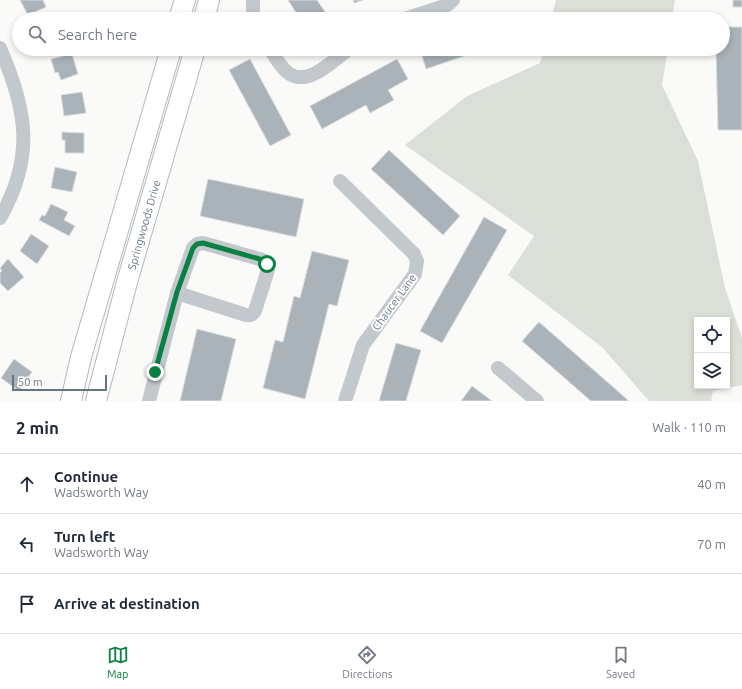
<!DOCTYPE html>
<meta charset="utf-8">
<style>
:root{--surface:#fff;--page:#f2f2f3;--text:#1f2937;--muted:#747a83;--line:#e0e1e3;--accent:#0b8043}
body{margin:0;font-family:Ubuntu,sans-serif;background:var(--page);color:var(--text)}
.controls{position:absolute;right:12px;bottom:12px;display:grid;overflow:hidden;border-radius:0px;box-shadow:0 2px 6px #0003}
.controls button{width:36px;height:36px;display:grid;place-items:center;padding:0;border:0;border-bottom:1px solid var(--line);background:var(--surface);color:var(--text);font:20px sans-serif}
.scale{position:absolute;left:12px;bottom:10px;width:95px;box-sizing:border-box;padding-left:4px;border:2px solid #657683;border-top:0;font-size:11px;line-height:14px;white-space:nowrap;color:#657683;-webkit-text-stroke:3px #fff;paint-order:stroke}
.stop{position:absolute;width:12px;height:12px;margin:-9px;border:3px solid #0b8043;border-radius:50%;background:#fff}
.stop.end{background:#0b8043;border-color:#fff;box-shadow:0 1px 4px #0008}
.list{margin:0;padding:0;list-style:none}
h2{display:flex;justify-content:space-between;align-items:center;height:52px;margin:0;padding:0 16px;font-size:17px}
h2 small{font-size:13px;font-weight:400;color:var(--muted)}
.list li{display:grid;grid-template-columns:26px 1fr auto;gap:12px;align-items:center;box-sizing:border-box;height:60px;padding:0 16px;border-top:1px solid var(--line)}
.list b{display:block;font-size:15px;white-space:nowrap}
.list p{margin:0;font-size:13px;white-space:nowrap;color:var(--muted)}
.list em{font-size:13px;font-style:normal;color:var(--muted)}
.icon{flex:none;width:22px;height:22px;fill:none;stroke:currentColor;stroke-width:2;stroke-linecap:round;stroke-linejoin:round}
.map{position:relative;flex:none;width:742px;height:401px;overflow:hidden}
.search{position:absolute;background:var(--surface);box-shadow:0 2px 6px #0003;left:12px;right:12px;top:12px;height:44px;display:flex;align-items:center;gap:10px;box-sizing:border-box;padding:0 14px;border-radius:22px;color:var(--muted);font-size:15px}
.sheet{height:232px;background:var(--surface)}
nav{display:flex;justify-content:space-around;align-items:center;box-sizing:border-box;height:56px;border-top:1px solid var(--line);background:var(--surface);font-size:11px;color:var(--muted)}
nav a{display:grid;justify-items:center;gap:2px}
nav .on{color:var(--accent)}
.map>svg:first-child{display:block}
.green{fill:#dadfd7;fill-rule:evenodd}
.building{fill:#aab3b9;stroke:#dcdcda}
.lines{fill:none;stroke-linecap:round;stroke-linejoin:round}
.secondary-casing{stroke:#b3babf;stroke-width:22}
.street{stroke:#c3c8cc;stroke-width:14}
.secondary{stroke:#fff;stroke-width:20}
.route{stroke:#0b8043;stroke-width:5}
.labels{text-anchor:middle;dominant-baseline:central;stroke-width:4;stroke-linejoin:round;paint-order:stroke}
.street-label{font-size:11px;fill:#657683;stroke:#fff}
</style>
<div class="map">
<svg width="742" height="401" viewBox="0 0 742 401">
<rect width="100%" height="100%" fill="#fafaf8"/>
<g class="green">
<polygon points="556,0 675,0 672,19 551,19"/>
<path d="M544,49H668L662,85L698,161L725,288L742,338V385L713,391L711,401H649L602,347L508,275L534,236L405,145L467,96L540,63ZM697,320H727V386H697Z"/>
</g>
<g class="building">
<polygon points="20,0 43,0 46,7 28,15"/>
<polygon points="288,0 317,0 330,19 300,19"/>
<polygon points="353,0 363,0 354,3"/>
<rect x="733" y="0" width="9" height="7"/>
<polygon points="515,15 516,19 502,19"/>
<polygon points="723,27 742,27 742,130 718,130 716,49 723,49"/>
<polygon points="420,49 485,49 426,69"/>
<polygon points="72,54 78,74 61,80 58,72 55,73 51,59"/>
<polygon points="250,59 291,135 270,146 229,70"/>
<polygon points="397,59 408,79 388,90 394,100 370,113 366,105 322,129 310,106"/>
<polygon points="82,92 86,113 64,116 61,95"/>
<polygon points="62,132 84,133 84,153 65,153 65,140 62,140"/>
<polygon points="389,150 460,216 443,235 371,169"/>
<polygon points="55,167 77,172 72,192 51,188"/>
<polygon points="208,179 304,199 296,237 200,216"/>
<polygon points="51,204 68,212 64,220 75,226 69,236 39,220 42,215 45,216"/>
<polygon points="484,217 507,230 442,343 420,331"/>
<polygon points="31,234 49,246 37,264 20,251"/>
<polygon points="312,251 349,260 337,306 329,304 305,399 263,388 275,340 283,342 294,296 300,298"/>
<polygon points="8,259 24,277 8,291 0,283 0,273 2,271 0,268"/>
<polygon points="539,322 629,401 591,401 522,341"/>
<polygon points="197,329 236,339 221,401 180,401"/>
<polygon points="396,343 421,350 406,401 379,401"/>
<polygon points="14,359 32,372 19,391 1,378"/>
<polygon points="472,386 492,401 461,401"/>
</g>
<g class="lines">
<g class="secondary-casing">
<g id="secondary">
<polyline points="179,19 185,0"/>
<polyline points="204,19 209,0"/>
<polyline points="71,401 81,357 171,49"/>
<polyline points="96,401 127,282 195,49"/>
</g>
</g>
<g class="street">
<polyline points="253,19 253,0"/>
<polyline points="405,19 447,5 453,0"/>
<path d="M0,48C27,110 35,157 0,218"/>
<path d="M270,49C275,57 280,66 287,72C307,89 333,60 349,49"/>
<polyline points="340,181 414,254 417,261 415,274 363,345 345,401"/>
<polygon points="203,243 263,260 267,264 268,270 255,311 251,315 246,315 177,293 193,248 197,244"/>
<polyline points="498,368 537,401"/>
<polyline points="149,401 177,293"/>
</g>
<use href="#secondary" class="secondary"/>
</g>
<g class="lines">
<polyline class="route" points="155,372 177,292 193,248 197,244 203,243 263,260 267,264"/>
</g>
<g class="labels">
<g class="street-label">
<text transform="translate(144 225) rotate(-74)">Springwoods Drive</text>
<text transform="translate(394 302) rotate(-54)">Chaucer Lane</text>
</g>
</g>
</svg>
<div class="controls">
<button><svg class="icon" aria-label="locate" viewBox="0 0 24 24"><circle cx="12" cy="12" r="6"/><path d="M12 2v4M12 18v4M2 12h4M18 12h4"/></svg></button>
<button><svg class="icon" aria-label="layers" viewBox="0 0 24 24"><path d="M12 4l9 5-9 5-9-5zM3 14l9 5 9-5"/></svg></button>
</div>
<div class="scale">50 m</div>
<div class="stop" style="left:267px;top:264px"></div>
<div class="stop end" style="left:155px;top:372px"></div>
<div class="search"><svg class="icon" aria-label="search" viewBox="0 0 24 24"><circle cx="10" cy="10" r="6"/><path d="M15 15l6 6"/></svg>Search here</div>
</div>
<section class="sheet">
<h2>2 min<small>Walk · 110 m</small></h2>
<ul class="list">
<li><svg class="icon" aria-label="ahead" viewBox="0 0 24 24"><path d="M12 20V5M6 11l6-6 6 6"/></svg><div><b>Continue</b><p>Wadsworth Way</p></div><em>40 m</em></li>
<li><svg class="icon" aria-label="left" viewBox="0 0 24 24"><path d="M17 20v-9H6M10 6l-5 5 5 5"/></svg><div><b>Turn left</b><p>Wadsworth Way</p></div><em>70 m</em></li>
<li><svg class="icon" aria-label="arrive" viewBox="0 0 24 24"><path d="M6 21V4h12l-3 4 3 4H6"/></svg><div><b>Arrive at destination</b></div></li>
</ul>
</section>
<nav>
<a class="on"><svg class="icon" aria-label="map" viewBox="0 0 24 24"><path d="M3 6l6-2 6 2 6-2v14l-6 2-6-2-6 2zM9 4v14M15 6v14"/></svg>Map</a>
<a><svg class="icon" aria-label="directions" viewBox="0 0 24 24"><path d="M12 3l9 9-9 9-9-9zM9 14v-3h6M13 9l2 2-2 2"/></svg>Directions</a>
<a><svg class="icon" aria-label="saved" viewBox="0 0 24 24"><path d="M7 4h10v16l-5-4-5 4z"/></svg>Saved</a>
</nav>
